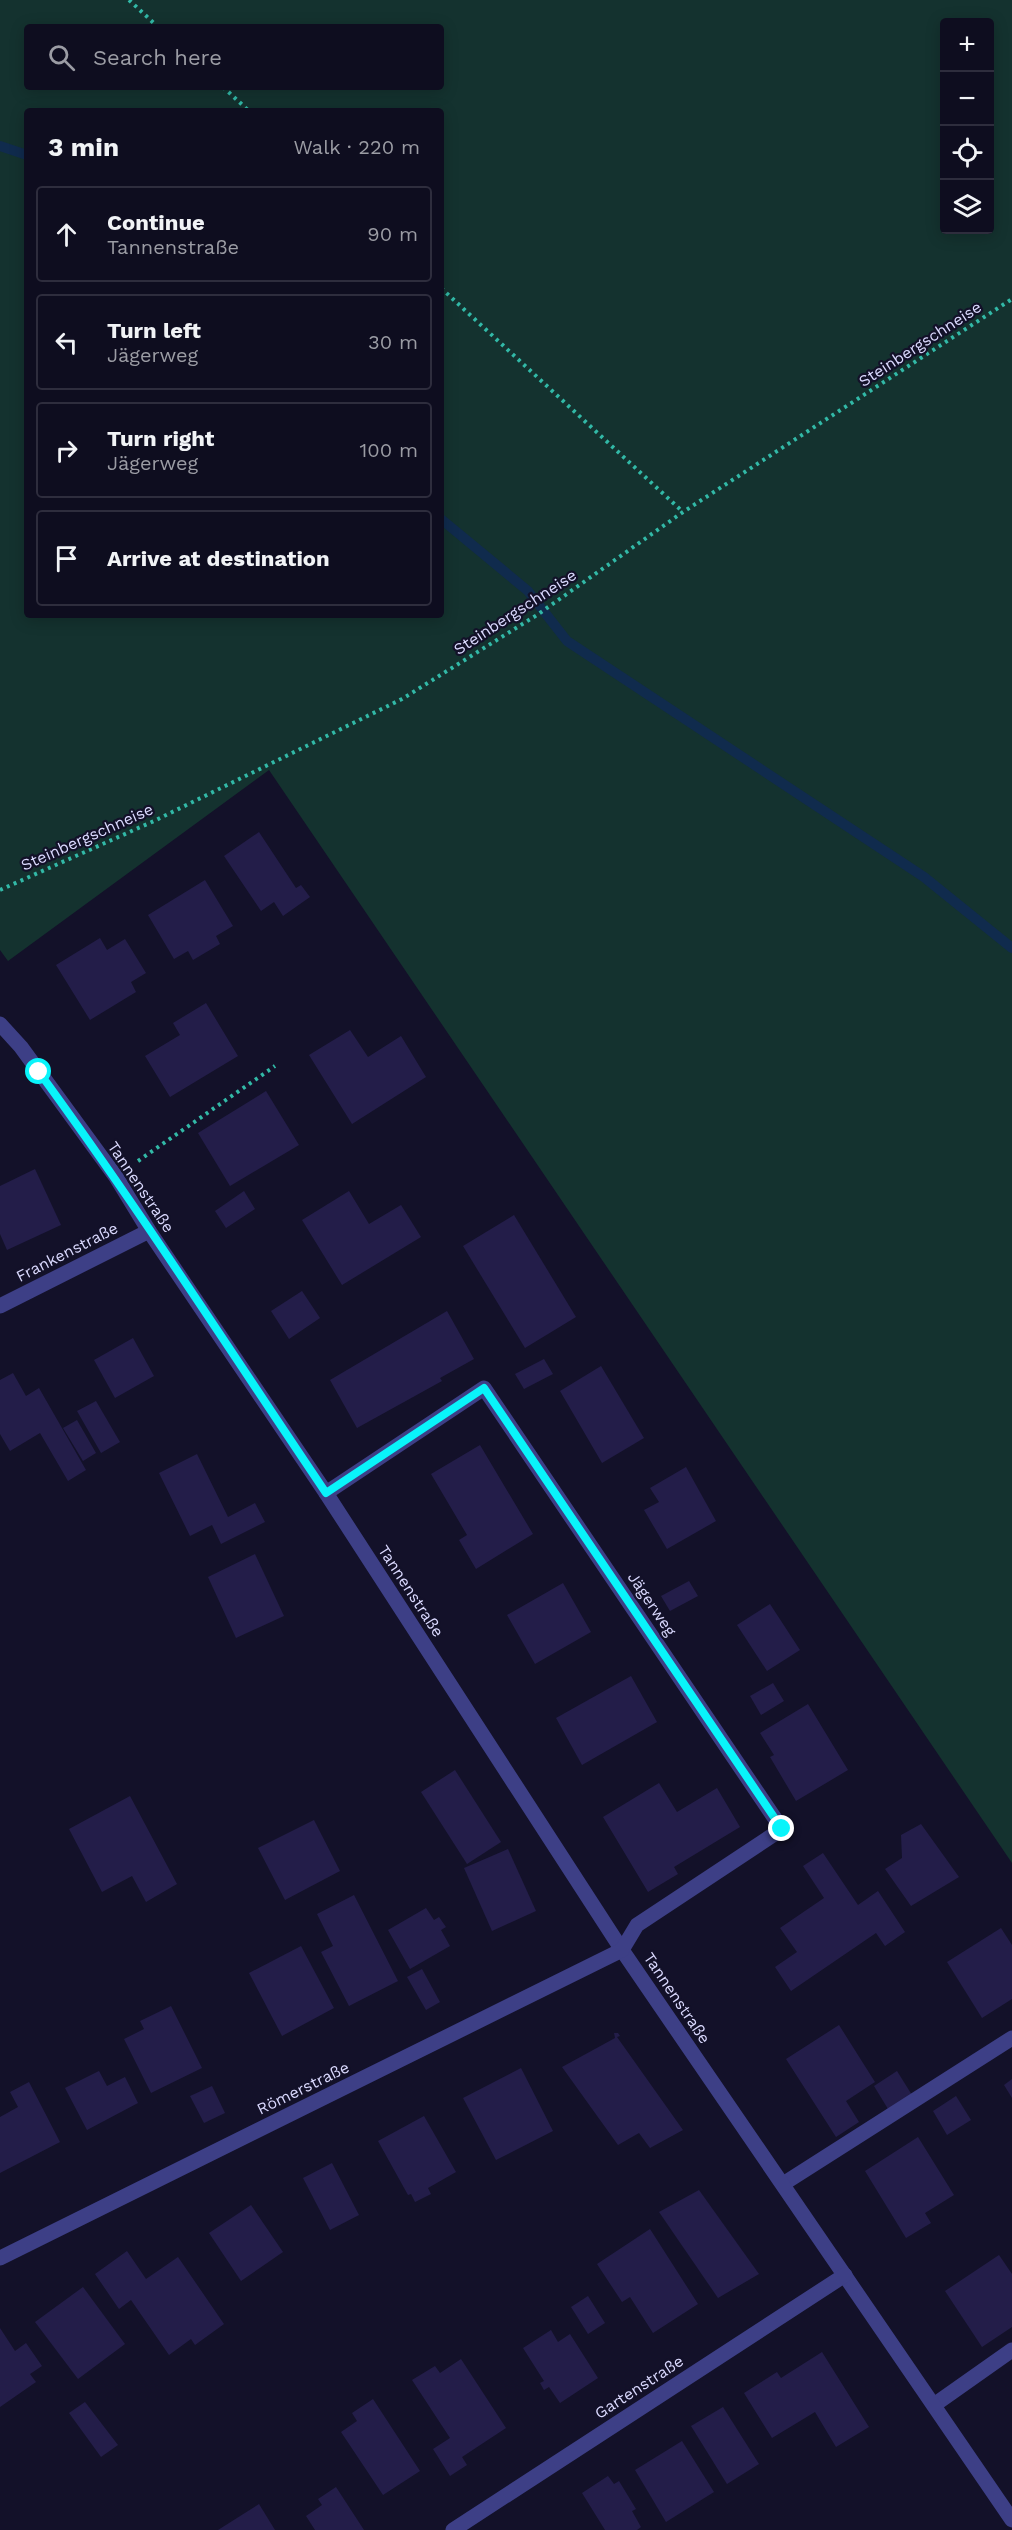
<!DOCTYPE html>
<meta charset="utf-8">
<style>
:root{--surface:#0e0d1f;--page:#171628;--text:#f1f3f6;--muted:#9b9ca4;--line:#2e2d3d}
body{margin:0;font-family:"Work Sans",sans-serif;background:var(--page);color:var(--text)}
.controls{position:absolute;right:18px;top:18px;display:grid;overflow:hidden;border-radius:6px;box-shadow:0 3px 15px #0003}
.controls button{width:54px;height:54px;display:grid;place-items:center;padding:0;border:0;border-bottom:2px solid var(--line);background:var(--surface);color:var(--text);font:30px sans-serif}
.stop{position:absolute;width:18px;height:18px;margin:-14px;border:4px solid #09f4fa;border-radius:50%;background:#fff}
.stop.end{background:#09f4fa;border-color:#fff;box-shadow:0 2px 6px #0008}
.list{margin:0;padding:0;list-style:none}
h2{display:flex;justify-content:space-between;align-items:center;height:78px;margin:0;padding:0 24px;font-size:26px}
h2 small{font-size:20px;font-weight:400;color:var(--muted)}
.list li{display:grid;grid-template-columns:39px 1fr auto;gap:18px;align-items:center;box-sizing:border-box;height:96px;margin:0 12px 12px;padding:0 12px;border:2px solid var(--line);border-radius:6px}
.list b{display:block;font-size:22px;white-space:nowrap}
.list p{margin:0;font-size:20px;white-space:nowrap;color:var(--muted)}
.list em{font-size:20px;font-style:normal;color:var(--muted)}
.icon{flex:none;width:33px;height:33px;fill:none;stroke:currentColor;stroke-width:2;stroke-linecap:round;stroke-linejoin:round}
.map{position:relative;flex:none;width:1012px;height:2530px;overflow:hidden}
.search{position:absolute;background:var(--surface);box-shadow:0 3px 15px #0003;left:24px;top:24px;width:420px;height:66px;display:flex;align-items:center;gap:15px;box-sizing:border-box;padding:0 21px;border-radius:6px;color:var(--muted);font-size:22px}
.panel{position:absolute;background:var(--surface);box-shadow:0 3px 15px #0003;left:24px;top:108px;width:420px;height:510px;border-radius:6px}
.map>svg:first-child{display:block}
.green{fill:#14322f;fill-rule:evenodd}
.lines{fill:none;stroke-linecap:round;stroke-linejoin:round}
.stream{stroke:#102b4d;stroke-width:10}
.building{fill:#231d49}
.path{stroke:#32b9a7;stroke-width:4;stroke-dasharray:3 4.5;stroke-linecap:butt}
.service{stroke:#3d3f86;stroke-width:15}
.minor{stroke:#3d3f86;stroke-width:15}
.route{stroke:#09f4fa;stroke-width:8}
.labels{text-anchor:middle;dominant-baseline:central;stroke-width:4.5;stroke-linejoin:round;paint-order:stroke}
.street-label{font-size:16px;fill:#dad9fe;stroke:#131129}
</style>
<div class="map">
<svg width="1012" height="2530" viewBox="0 0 1012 2530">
<rect width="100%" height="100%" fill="#131129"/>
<path class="green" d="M0,0H1012V1863L269,770L8,961L0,950ZM944,22H990V230H944ZM27,27H441V87H27ZM27,111H441V615H27Z"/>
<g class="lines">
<g class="stream">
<polyline points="0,146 27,155"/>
<polyline points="441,519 528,591 567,641 924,877 1012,948"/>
</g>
</g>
<g class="building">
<polygon points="259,832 296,888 301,885 310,897 283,916 274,902 261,911 224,856"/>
<polygon points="205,880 233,926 216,936 220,944 193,960 188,951 174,959 148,915"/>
<polygon points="100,938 107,950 125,939 146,973 131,982 136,992 90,1020 56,965"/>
<polygon points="206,1003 238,1056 170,1097 145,1056 180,1035 173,1023"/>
<polygon points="350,1030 368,1057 401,1036 426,1077 352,1124 309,1055"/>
<polygon points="266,1091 299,1145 230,1186 198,1133"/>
<polygon points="35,1169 61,1225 7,1250 0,1234 0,1186"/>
<polygon points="244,1191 255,1209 226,1228 215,1211"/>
<polygon points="349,1191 369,1224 401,1205 421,1237 342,1285 302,1220"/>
<polygon points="514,1215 576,1317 525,1348 463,1246"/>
<polygon points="302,1291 320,1318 289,1339 271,1311"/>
<polygon points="447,1311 474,1359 440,1378 442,1381 357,1428 330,1380"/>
<polygon points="133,1338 154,1376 115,1398 94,1360"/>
<polygon points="544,1359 553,1374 524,1389 515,1374"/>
<polygon points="601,1366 644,1438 602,1463 560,1391"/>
<polygon points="13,1373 26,1396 39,1388 86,1470 68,1481 40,1433 10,1451 0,1434 0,1380"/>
<polygon points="96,1401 120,1442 101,1453 77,1411"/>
<polygon points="77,1420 96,1453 83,1461 63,1428"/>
<polygon points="480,1445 533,1534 476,1569 459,1540 467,1535 431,1474"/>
<polygon points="197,1454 228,1517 255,1503 265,1522 221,1544 212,1525 190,1536 159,1473"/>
<polygon points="686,1467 716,1521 667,1549 644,1510 659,1502 650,1488"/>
<polygon points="255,1554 284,1616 236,1638 208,1577"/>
<polygon points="689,1581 698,1596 670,1611 661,1596"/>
<polygon points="563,1583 591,1632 535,1664 507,1615"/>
<polygon points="770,1604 800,1650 767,1671 737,1625"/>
<polygon points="631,1676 657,1722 582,1765 556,1718"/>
<polygon points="773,1683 784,1701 761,1715 750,1696"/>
<polygon points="808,1704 848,1770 796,1801 770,1757 774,1755 760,1733"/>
<polygon points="455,1770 501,1842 467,1864 421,1792"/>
<polygon points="659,1783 677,1812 717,1788 740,1827 674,1867 678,1874 648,1892 603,1817"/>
<polygon points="130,1796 177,1884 146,1902 132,1876 102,1892 69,1829"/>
<polygon points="314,1820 340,1871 285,1900 258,1848"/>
<polygon points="921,1824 959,1877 911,1906 885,1869 902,1858 901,1835"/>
<polygon points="508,1849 536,1911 492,1931 464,1868"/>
<polygon points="823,1853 858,1905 878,1891 905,1932 885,1946 876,1933 791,1991 775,1967 797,1952 780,1928 824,1898 803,1866"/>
<polygon points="354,1895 398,1981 349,2006 321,1952 333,1946 317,1914"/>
<polygon points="426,1908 434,1920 439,1917 446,1927 441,1930 450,1946 410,1969 388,1930"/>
<polygon points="1001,1928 1012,1945 1012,1999 982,2018 947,1962"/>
<polygon points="301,1946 334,2008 282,2036 249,1973"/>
<polygon points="422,1969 440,2002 426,2010 407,1977"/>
<polygon points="171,2006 202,2068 151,2093 124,2039 144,2029 140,2021"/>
<polygon points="839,2025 875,2082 846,2101 859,2122 836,2137 786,2059"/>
<polygon points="614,2033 618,2033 620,2036 617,2037 683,2130 650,2148 639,2133 618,2145 562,2067 615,2038"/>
<polygon points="521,2068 553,2131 496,2160 463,2098"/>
<polygon points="99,2071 107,2086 125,2077 138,2103 87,2130 65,2088"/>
<polygon points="897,2071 912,2095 888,2109 874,2086"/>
<polygon points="1012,2079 1012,2098 1004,2085"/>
<polygon points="29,2082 60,2142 0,2173 0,2117 18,2107 10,2092"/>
<polygon points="212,2086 225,2113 204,2123 190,2096"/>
<polygon points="956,2096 971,2120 947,2135 933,2111"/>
<polygon points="424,2116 456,2172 428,2188 431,2194 415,2202 411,2194 408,2195 378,2141"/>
<polygon points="918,2137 954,2195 925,2213 931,2223 906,2238 865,2171"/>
<polygon points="332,2163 359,2215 330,2230 303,2178"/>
<polygon points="699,2190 759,2274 718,2298 659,2212"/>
<polygon points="251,2205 283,2252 241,2281 209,2233"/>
<polygon points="650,2229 698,2304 653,2333 630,2297 622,2302 597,2264"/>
<polygon points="127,2251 146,2279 178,2257 224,2324 195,2345 191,2339 169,2355 131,2300 119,2309 95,2274"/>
<polygon points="999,2255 1012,2274 1012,2327 982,2347 945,2291"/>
<polygon points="83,2287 125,2344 78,2379 35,2322"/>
<polygon points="588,2296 605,2323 588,2334 571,2307"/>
<polygon points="0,2328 15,2351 26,2343 42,2366 30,2374 36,2382 0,2407"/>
<polygon points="551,2330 558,2342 570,2334 598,2378 560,2403 549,2387 544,2390 540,2383 544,2381 523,2348"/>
<polygon points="822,2352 869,2427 836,2447 815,2412 772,2438 744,2393 777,2372 781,2378"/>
<polygon points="461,2359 506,2428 462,2457 467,2465 450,2476 433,2449 450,2438 412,2380 435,2366 440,2373"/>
<polygon points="373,2399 420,2471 383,2495 341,2432 357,2421 352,2413"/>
<polygon points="85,2402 118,2445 101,2457 69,2413"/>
<polygon points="723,2407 759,2464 727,2484 691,2426"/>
<polygon points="682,2441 714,2492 666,2522 635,2470"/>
<polygon points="608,2476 614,2484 619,2481 636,2509 632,2511 641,2527 637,2530 605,2530 582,2493"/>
<polygon points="336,2487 364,2530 315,2530 306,2516 322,2505 318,2499"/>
<polygon points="259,2504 275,2530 218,2530"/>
</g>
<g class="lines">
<g class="path">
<polyline points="129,0 158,27"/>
<polyline points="223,87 249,111"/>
<polyline points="441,288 683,512"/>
<polyline points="0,890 154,821 402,699 537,615 683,512 1012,299"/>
<polyline points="138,1161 275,1066"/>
</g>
<g class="service">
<polyline points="783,2184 1012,2038"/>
<polyline points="934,2405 1012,2350"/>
</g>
<g class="minor">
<polyline points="0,1024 21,1047 116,1177 149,1231 326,1493 622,1950 1012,2520"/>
<polyline points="0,1306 149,1231"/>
<polyline points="0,2258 622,1950 637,1925 782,1829 484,1388 326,1493"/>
<polyline points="453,2530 845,2275"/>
</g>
</g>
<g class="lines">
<path class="route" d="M39,1072C139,1209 231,1352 326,1493L484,1388L782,1829"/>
</g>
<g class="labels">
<g class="street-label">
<text transform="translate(920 344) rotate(-33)">Steinbergschneise</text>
<text transform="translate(515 612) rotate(-33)">Steinbergschneise</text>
<text transform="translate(87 837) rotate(-24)">Steinbergschneise</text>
<text transform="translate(141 1187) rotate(56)">Tannenstraße</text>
<text transform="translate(67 1252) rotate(-27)">Frankenstraße</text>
<text transform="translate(411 1591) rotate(57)">Tannenstraße</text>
<text transform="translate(652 1604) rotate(56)">Jägerweg</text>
<text transform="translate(677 1998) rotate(56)">Tannenstraße</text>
<text transform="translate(303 2088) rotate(-26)">Römerstraße</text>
<text transform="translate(639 2387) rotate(-33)">Gartenstraße</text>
</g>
</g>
</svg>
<div class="controls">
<button>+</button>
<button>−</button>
<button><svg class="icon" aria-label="locate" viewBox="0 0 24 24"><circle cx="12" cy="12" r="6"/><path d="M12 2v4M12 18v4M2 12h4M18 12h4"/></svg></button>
<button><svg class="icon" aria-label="layers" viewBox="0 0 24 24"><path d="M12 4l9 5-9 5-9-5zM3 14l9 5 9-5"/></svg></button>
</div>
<div class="stop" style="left:39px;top:1072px"></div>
<div class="stop end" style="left:782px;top:1829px"></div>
<div class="search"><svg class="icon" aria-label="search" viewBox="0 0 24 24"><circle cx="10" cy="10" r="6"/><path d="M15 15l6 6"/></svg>Search here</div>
<section class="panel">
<h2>3 min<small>Walk · 220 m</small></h2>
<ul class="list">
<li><svg class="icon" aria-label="ahead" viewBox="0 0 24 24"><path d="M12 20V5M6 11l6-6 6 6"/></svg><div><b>Continue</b><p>Tannenstraße</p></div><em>90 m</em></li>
<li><svg class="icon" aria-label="left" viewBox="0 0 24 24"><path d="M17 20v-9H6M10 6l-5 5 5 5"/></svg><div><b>Turn left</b><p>Jägerweg</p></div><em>30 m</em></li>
<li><svg class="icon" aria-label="right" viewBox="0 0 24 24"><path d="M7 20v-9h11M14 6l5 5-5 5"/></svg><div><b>Turn right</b><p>Jägerweg</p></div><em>100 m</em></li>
<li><svg class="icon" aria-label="arrive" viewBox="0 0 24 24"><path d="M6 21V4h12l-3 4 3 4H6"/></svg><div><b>Arrive at destination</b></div></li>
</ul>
</section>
</div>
